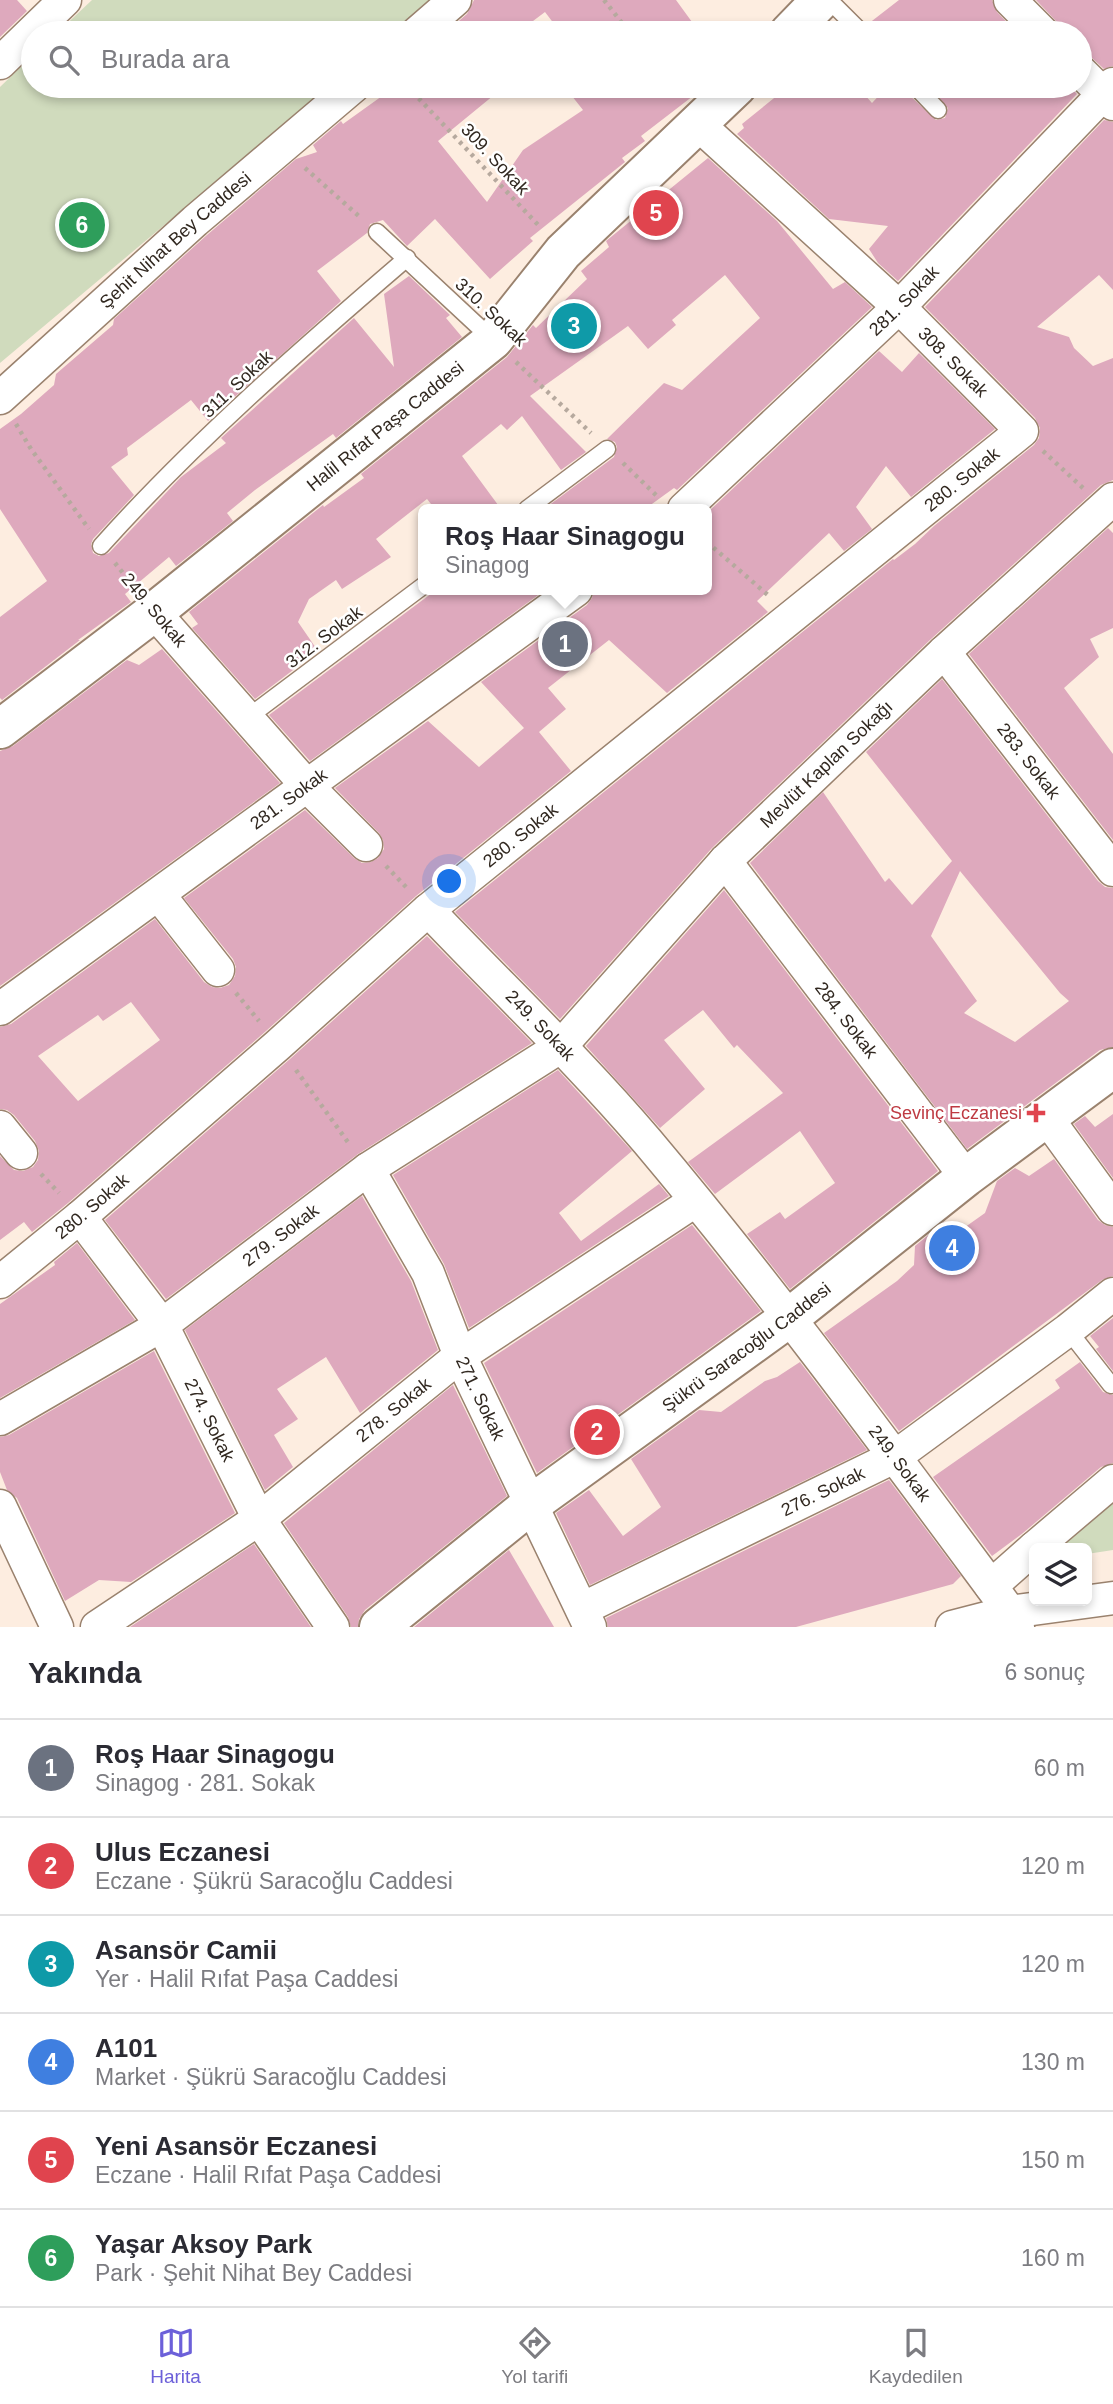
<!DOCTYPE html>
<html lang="tr">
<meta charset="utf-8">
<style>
:root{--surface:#fff;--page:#f2f2f3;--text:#2b2b33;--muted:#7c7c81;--line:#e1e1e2;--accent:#6c60d9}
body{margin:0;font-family:Helvetica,sans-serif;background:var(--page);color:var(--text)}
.controls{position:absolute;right:21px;bottom:21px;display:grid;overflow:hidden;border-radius:10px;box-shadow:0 4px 10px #0003}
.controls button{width:63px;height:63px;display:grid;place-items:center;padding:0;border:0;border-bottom:2px solid var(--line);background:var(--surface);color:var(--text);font:35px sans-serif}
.you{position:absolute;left:450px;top:882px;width:24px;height:24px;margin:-18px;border:5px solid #fff;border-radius:50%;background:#1a73e8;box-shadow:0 0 0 10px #1a73e833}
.badge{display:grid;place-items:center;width:46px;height:46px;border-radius:50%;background:var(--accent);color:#fff;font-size:23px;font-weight:700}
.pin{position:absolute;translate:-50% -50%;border:4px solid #fff;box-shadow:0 2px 7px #0006}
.popup{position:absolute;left:418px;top:504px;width:294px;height:91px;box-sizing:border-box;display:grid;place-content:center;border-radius:10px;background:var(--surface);filter:drop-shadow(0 2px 5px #0005);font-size:23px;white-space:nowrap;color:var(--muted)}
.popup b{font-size:26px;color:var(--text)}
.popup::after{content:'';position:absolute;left:50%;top:100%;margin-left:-14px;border:14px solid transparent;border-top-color:var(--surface)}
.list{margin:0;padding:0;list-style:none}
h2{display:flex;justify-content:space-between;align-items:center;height:91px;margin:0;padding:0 28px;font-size:30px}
h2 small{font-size:23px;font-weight:400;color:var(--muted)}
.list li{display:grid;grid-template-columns:46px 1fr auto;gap:21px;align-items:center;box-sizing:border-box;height:98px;padding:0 28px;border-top:2px solid var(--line)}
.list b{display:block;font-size:26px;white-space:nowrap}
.list p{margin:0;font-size:23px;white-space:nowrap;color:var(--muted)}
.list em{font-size:23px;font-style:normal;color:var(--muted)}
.icon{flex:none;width:38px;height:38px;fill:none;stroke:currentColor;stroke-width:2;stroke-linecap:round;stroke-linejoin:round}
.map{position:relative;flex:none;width:1113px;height:1627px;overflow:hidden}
.search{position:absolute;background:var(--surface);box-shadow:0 4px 10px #0003;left:21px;right:21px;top:21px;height:77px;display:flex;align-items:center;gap:18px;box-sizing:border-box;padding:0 24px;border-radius:38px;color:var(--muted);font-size:26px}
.sheet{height:679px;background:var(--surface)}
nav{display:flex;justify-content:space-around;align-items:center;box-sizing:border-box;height:98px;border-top:2px solid var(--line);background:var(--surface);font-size:19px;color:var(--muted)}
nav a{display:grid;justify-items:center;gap:4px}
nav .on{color:var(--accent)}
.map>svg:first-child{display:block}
.green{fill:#d0dbbd}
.building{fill:#dea9bd;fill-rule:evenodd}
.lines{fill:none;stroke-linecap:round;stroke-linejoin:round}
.lane-casing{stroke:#9a826e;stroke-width:19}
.street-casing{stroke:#9a826e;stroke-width:35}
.secondary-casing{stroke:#9a826e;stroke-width:42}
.path{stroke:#b6a99e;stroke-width:4.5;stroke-dasharray:3.5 5;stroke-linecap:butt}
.lane{stroke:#fff;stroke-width:16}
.street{stroke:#fff;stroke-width:32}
.secondary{stroke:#fff;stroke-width:38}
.health-dot{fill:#e0444e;stroke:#fff;stroke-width:2.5}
.labels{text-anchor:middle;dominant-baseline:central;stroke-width:5;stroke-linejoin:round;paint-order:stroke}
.street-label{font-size:18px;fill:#312820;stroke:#fff}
.health-label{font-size:18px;fill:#be3a42;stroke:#fff;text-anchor:end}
</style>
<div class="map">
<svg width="1113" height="1627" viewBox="0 0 1113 1627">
<rect width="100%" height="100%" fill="#fdede0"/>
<g class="green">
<polygon points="92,0 432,0 393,33 57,33"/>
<polygon points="33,55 33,86 330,86 0,363 0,87"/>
<polygon points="1113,1494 1113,1550 1087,1554 1087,1548 1043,1548"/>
</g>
<g class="building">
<polygon points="0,0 17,0 27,11 0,37"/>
<polygon points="474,0 676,0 700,33 561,33 545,12 517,33 445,33 467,14"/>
<polygon points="899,0 992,0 997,12 1017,33 872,33 868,24"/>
<polygon points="1036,0 1113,0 1113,66 1104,69 1090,56 1080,46 1080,33 1061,33 1056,21"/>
<polygon points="396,86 505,86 438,141 487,202 523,150 583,110 564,86 706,86 641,136 645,141 622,158 625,162 530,238 533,241 490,279 435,219 407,246 383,220 370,224 367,233 317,271 341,301 208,421 191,400 127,448 128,455 111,467 134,495 93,539 91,544 93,553 99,556 109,553 181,477 226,443 221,438 354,318 394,367 384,294 409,276 450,315 446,318 462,337 336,438 333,434 255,490 227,513 233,521 176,566 169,557 125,594 131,602 78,640 80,640 2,700 0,698 0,617 47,581 0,509 0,429 21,414 54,385 56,374 113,325 114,319 207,235 296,159 317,152 313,145 341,121 343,124"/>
<polygon points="789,86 857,86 872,103 888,86 905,86 907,93 936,120 945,118 948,108 929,86 1069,86 1077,94 898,281 878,263 869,249 888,226 829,219 737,134 744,128 742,124"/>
<polygon points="1104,120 1113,122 1113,290 1099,275 1037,327 1069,337 1074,348 1093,366 1113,358 1113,480 1101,485 931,639 712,848 560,1019 455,912 893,559 894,560 915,544 934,526 1034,445 1039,438 1040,428 1035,418 925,307"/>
<polygon points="708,158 777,221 833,289 845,282 872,307 677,490 674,488 645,509 544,509 614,457 617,447 615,442 607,439 664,383 682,390 760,318 725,275 672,320 676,325 648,349 628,326 530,396 586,452 561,470 522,416 507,430 501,424 462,456 501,509 435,509 427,499 376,539 391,557 342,589 336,580 309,599 298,622 318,651 255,699 192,628 198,624 189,612 323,505 324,507 364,478 361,474 507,357 533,325 536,328 587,279 581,271 609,247 606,241"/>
<path d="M879,351L902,372L919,353L995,429L911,497L886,466L856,507L872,529L844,551L829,533L757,601L768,612L667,693L609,640L548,688L566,709L539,732L571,771L416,896L266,1031L68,1203L32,1232L24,1222L0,1240V1156L14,1170L23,1171L33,1167L38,1160L39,1151L35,1141L14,1115L7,1110L0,1109V1027L11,1024L155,919L204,982L212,987L220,988L229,985L235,976L236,967L233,959L184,898L305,810L354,858L362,863L371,862L378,858L384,849L383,840L379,833L335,788L428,721L479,767L524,728L481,682L587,605L592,598L594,590H707V513ZM131,1002L160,1040L78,1101L38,1056L98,1015L103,1021Z"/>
<polygon points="1108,528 1113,533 1113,628 1090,639 1099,657 1064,688 1113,754 1113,840 969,654"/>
<polygon points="436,590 545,590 310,761 269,715"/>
<polygon points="162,649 280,783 0,986 0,751 13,746 127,660 139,665"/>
<path d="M942,679L1098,881L1105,887L1113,888V1047L1100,1050L967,1149L750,863L823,792L885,882L889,878L912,905L952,861L866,752ZM960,871L1060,993L1069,1001L1015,1042L964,1013L977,1001L931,936Z"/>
<polygon points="724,890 938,1171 790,1289 747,1234 780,1212 785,1219 835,1183 800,1131 715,1194 688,1162 783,1093 737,1045 734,1048 703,1010 664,1040 705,1089 660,1128 586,1046"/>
<polygon points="427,936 532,1043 358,1154 166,1299 105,1220 290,1059"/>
<polygon points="558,1070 632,1151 559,1213 581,1241 659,1184 669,1196 469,1328 444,1264 393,1175"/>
<polygon points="1113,1114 1113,1178 1074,1124 1085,1116 1095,1127"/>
<polygon points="1054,1159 1098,1220 1105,1225 1113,1227 1113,1276 1102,1280 899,1431 824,1333 897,1281 914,1265 915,1246 944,1222 961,1230 985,1213 997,1181 1015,1168 1029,1176"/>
<polygon points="362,1196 411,1281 438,1350 360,1413 326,1357 277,1389 298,1419 274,1435 293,1467 265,1490 185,1330"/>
<polygon points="692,1225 761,1311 537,1473 484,1363"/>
<polygon points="77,1243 135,1320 0,1398 0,1304 55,1265 54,1262"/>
<polygon points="1113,1318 1113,1371 1096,1349 1099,1347 1090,1336"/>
<polygon points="154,1351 235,1513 131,1582 99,1580 65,1601 17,1498 7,1490 0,1472 0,1437 9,1435"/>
<polygon points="800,1362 867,1450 590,1585 556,1513 589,1490 623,1536 661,1507 631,1459 699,1410 721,1412 765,1381 777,1377"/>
<polygon points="1080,1362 1103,1392 1113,1395 1113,1463 1101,1467 1023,1533 992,1556 933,1477 1060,1388 1055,1380"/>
<polygon points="453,1385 507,1496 365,1610 359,1619 358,1627 351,1627 348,1617 284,1523"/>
<polygon points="889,1480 961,1576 953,1584 796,1627 608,1627 606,1618"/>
<polygon points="254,1544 311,1627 130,1627"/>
<polygon points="509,1550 554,1627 414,1627"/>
</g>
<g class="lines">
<g class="lane-casing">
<g id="lane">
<polyline points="829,0 862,33"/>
<polyline points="915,86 938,110"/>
<polyline points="377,232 493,340"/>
<polyline points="527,509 607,449"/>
<path d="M101,546C194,442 301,349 407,258"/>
<polyline points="247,718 423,586"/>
<polyline points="1068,1330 1111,1385"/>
</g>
</g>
<g class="street-casing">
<g id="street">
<polyline points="1010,0 1043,33"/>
<polyline points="417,33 455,0"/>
<polyline points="0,63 65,0"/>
<polyline points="1080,71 1113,104"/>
<path id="s1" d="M0,398L195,221L354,86"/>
<path id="s2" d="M684,509L899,307L1113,84"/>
<polyline points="154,612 307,786 366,845"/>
<path id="s3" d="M944,652L1113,870"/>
<path id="s4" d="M725,861L966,1177"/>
<polyline points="159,895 218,970"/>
<path id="s5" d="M428,910C501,987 579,1061 647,1141C775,1293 892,1453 1010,1612L1018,1627"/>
<path id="s6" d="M0,1009L576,590"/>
<polyline points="1047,1118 1113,1209"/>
<polyline points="0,1127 21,1153"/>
<path id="s7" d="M368,1169L428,1273L460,1356L590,1627"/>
<path id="s8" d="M80,1217L162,1325L259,1519L333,1627"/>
<path id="s9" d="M0,1282L80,1217L278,1045L428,910L1022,431L899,307L699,125"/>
<path id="s10" d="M0,1419L162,1325L368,1169L560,1047L725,861L944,652L1113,499"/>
<polyline points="0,1506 57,1627"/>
<polyline points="1034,1548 1113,1481"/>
<polyline points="991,1586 1034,1548"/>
<path id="s11" d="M582,1609L896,1456L1068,1330L1113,1294"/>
<path id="s12" d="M97,1627L259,1519L460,1356L695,1201"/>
<polyline points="952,1627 1010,1612 1113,1598"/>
</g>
</g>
<g class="secondary-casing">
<g id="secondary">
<polyline points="789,33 821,0"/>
<path id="s13" d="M0,729L154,612L493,340L563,252L737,86"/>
<path id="s14" d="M379,1627L530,1505L790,1317L966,1177L1113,1068"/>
</g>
</g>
<g class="path">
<polyline points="604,0 630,33"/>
<polyline points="407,86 541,228"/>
<polyline points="669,86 677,96"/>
<polyline points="305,168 361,218"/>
<polyline points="516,362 591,433"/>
<polyline points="16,424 31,449 89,529"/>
<polyline points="1043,451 1083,488"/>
<polyline points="623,463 657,496"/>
<polyline points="707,542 769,596"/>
<polyline points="115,563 134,587"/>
<polyline points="386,866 407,888"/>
<polyline points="236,993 259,1021"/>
<polyline points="296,1070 350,1145"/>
<polyline points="41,1174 59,1193"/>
</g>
<use href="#lane" class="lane"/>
<use href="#street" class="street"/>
<use href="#secondary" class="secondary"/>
</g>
<path class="health-dot" d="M1032.5 1102.5h7v7h7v7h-7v7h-7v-7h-7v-7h7z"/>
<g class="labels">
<g class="street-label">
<text transform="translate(495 159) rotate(47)">309. Sokak</text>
<text stroke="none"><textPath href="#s1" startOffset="236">Şehit Nihat Bey Caddesi</textPath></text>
<text stroke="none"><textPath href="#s2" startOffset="303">281. Sokak</textPath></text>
<text transform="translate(491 312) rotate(43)">310. Sokak</text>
<text transform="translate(953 362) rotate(45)">308. Sokak</text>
<text transform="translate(237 384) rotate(-43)">311. Sokak</text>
<text stroke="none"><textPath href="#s13" startOffset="490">Halil Rıfat Paşa Caddesi</textPath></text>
<text stroke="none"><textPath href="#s9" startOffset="1253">280. Sokak</textPath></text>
<text transform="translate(154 610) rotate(50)">249. Sokak</text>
<text transform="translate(324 637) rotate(-37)">312. Sokak</text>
<text stroke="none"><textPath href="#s3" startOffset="138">283. Sokak</textPath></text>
<text stroke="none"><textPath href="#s10" startOffset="1062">Mevlüt Kaplan Sokağı</textPath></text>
<text stroke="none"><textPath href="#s6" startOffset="357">281. Sokak</textPath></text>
<text stroke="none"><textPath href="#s9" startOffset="686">280. Sokak</textPath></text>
<text stroke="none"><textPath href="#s4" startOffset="200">284. Sokak</textPath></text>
<text stroke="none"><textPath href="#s5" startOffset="161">249. Sokak</textPath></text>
<text stroke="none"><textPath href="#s9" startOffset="119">280. Sokak</textPath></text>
<text stroke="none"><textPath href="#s10" startOffset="336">279. Sokak</textPath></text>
<text stroke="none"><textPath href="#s14" startOffset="462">Şükrü Saracoğlu Caddesi</textPath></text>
<text stroke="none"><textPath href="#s7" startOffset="256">271. Sokak</textPath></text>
<text stroke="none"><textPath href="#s12" startOffset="368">278. Sokak</textPath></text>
<text stroke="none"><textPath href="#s8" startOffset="242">274. Sokak</textPath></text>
<text stroke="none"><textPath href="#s5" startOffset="728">249. Sokak</textPath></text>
<text stroke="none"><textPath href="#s11" startOffset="268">276. Sokak</textPath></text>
</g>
<g class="health-label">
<text x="1022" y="1113">Sevinç Eczanesi</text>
</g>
</g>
</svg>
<div class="controls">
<button><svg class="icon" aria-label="layers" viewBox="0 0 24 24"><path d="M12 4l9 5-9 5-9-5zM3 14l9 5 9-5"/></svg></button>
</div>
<div class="you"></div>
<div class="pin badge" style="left:565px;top:644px;background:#6b7280">1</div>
<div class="popup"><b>Roş Haar Sinagogu</b>Sinagog</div>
<div class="pin badge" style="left:597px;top:1432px;background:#e0444e">2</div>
<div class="pin badge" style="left:574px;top:326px;background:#0f9aa8">3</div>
<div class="pin badge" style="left:952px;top:1248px;background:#3f7fe0">4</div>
<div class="pin badge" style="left:656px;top:213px;background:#e0444e">5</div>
<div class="pin badge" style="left:82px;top:225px;background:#2e9e5b">6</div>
<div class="search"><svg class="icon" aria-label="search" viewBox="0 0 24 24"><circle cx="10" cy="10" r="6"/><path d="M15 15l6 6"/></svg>Burada ara</div>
</div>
<section class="sheet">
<h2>Yakında<small>6 sonuç</small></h2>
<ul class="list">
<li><span class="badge" style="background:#6b7280">1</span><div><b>Roş Haar Sinagogu</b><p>Sinagog · 281. Sokak</p></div><em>60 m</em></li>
<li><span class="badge" style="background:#e0444e">2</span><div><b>Ulus Eczanesi</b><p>Eczane · Şükrü Saracoğlu Caddesi</p></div><em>120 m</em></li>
<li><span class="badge" style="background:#0f9aa8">3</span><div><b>Asansör Camii</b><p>Yer · Halil Rıfat Paşa Caddesi</p></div><em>120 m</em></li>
<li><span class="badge" style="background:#3f7fe0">4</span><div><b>A101</b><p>Market · Şükrü Saracoğlu Caddesi</p></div><em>130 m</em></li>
<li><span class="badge" style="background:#e0444e">5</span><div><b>Yeni Asansör Eczanesi</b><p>Eczane · Halil Rıfat Paşa Caddesi</p></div><em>150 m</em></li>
<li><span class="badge" style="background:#2e9e5b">6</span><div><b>Yaşar Aksoy Park</b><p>Park · Şehit Nihat Bey Caddesi</p></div><em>160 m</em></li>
</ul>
</section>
<nav>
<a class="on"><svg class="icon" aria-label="map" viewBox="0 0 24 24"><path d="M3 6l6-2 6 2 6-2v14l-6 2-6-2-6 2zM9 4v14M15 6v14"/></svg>Harita</a>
<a><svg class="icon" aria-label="directions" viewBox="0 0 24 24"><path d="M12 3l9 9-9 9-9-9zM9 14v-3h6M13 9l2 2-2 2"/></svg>Yol tarifi</a>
<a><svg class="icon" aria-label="saved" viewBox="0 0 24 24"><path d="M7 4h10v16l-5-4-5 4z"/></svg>Kaydedilen</a>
</nav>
